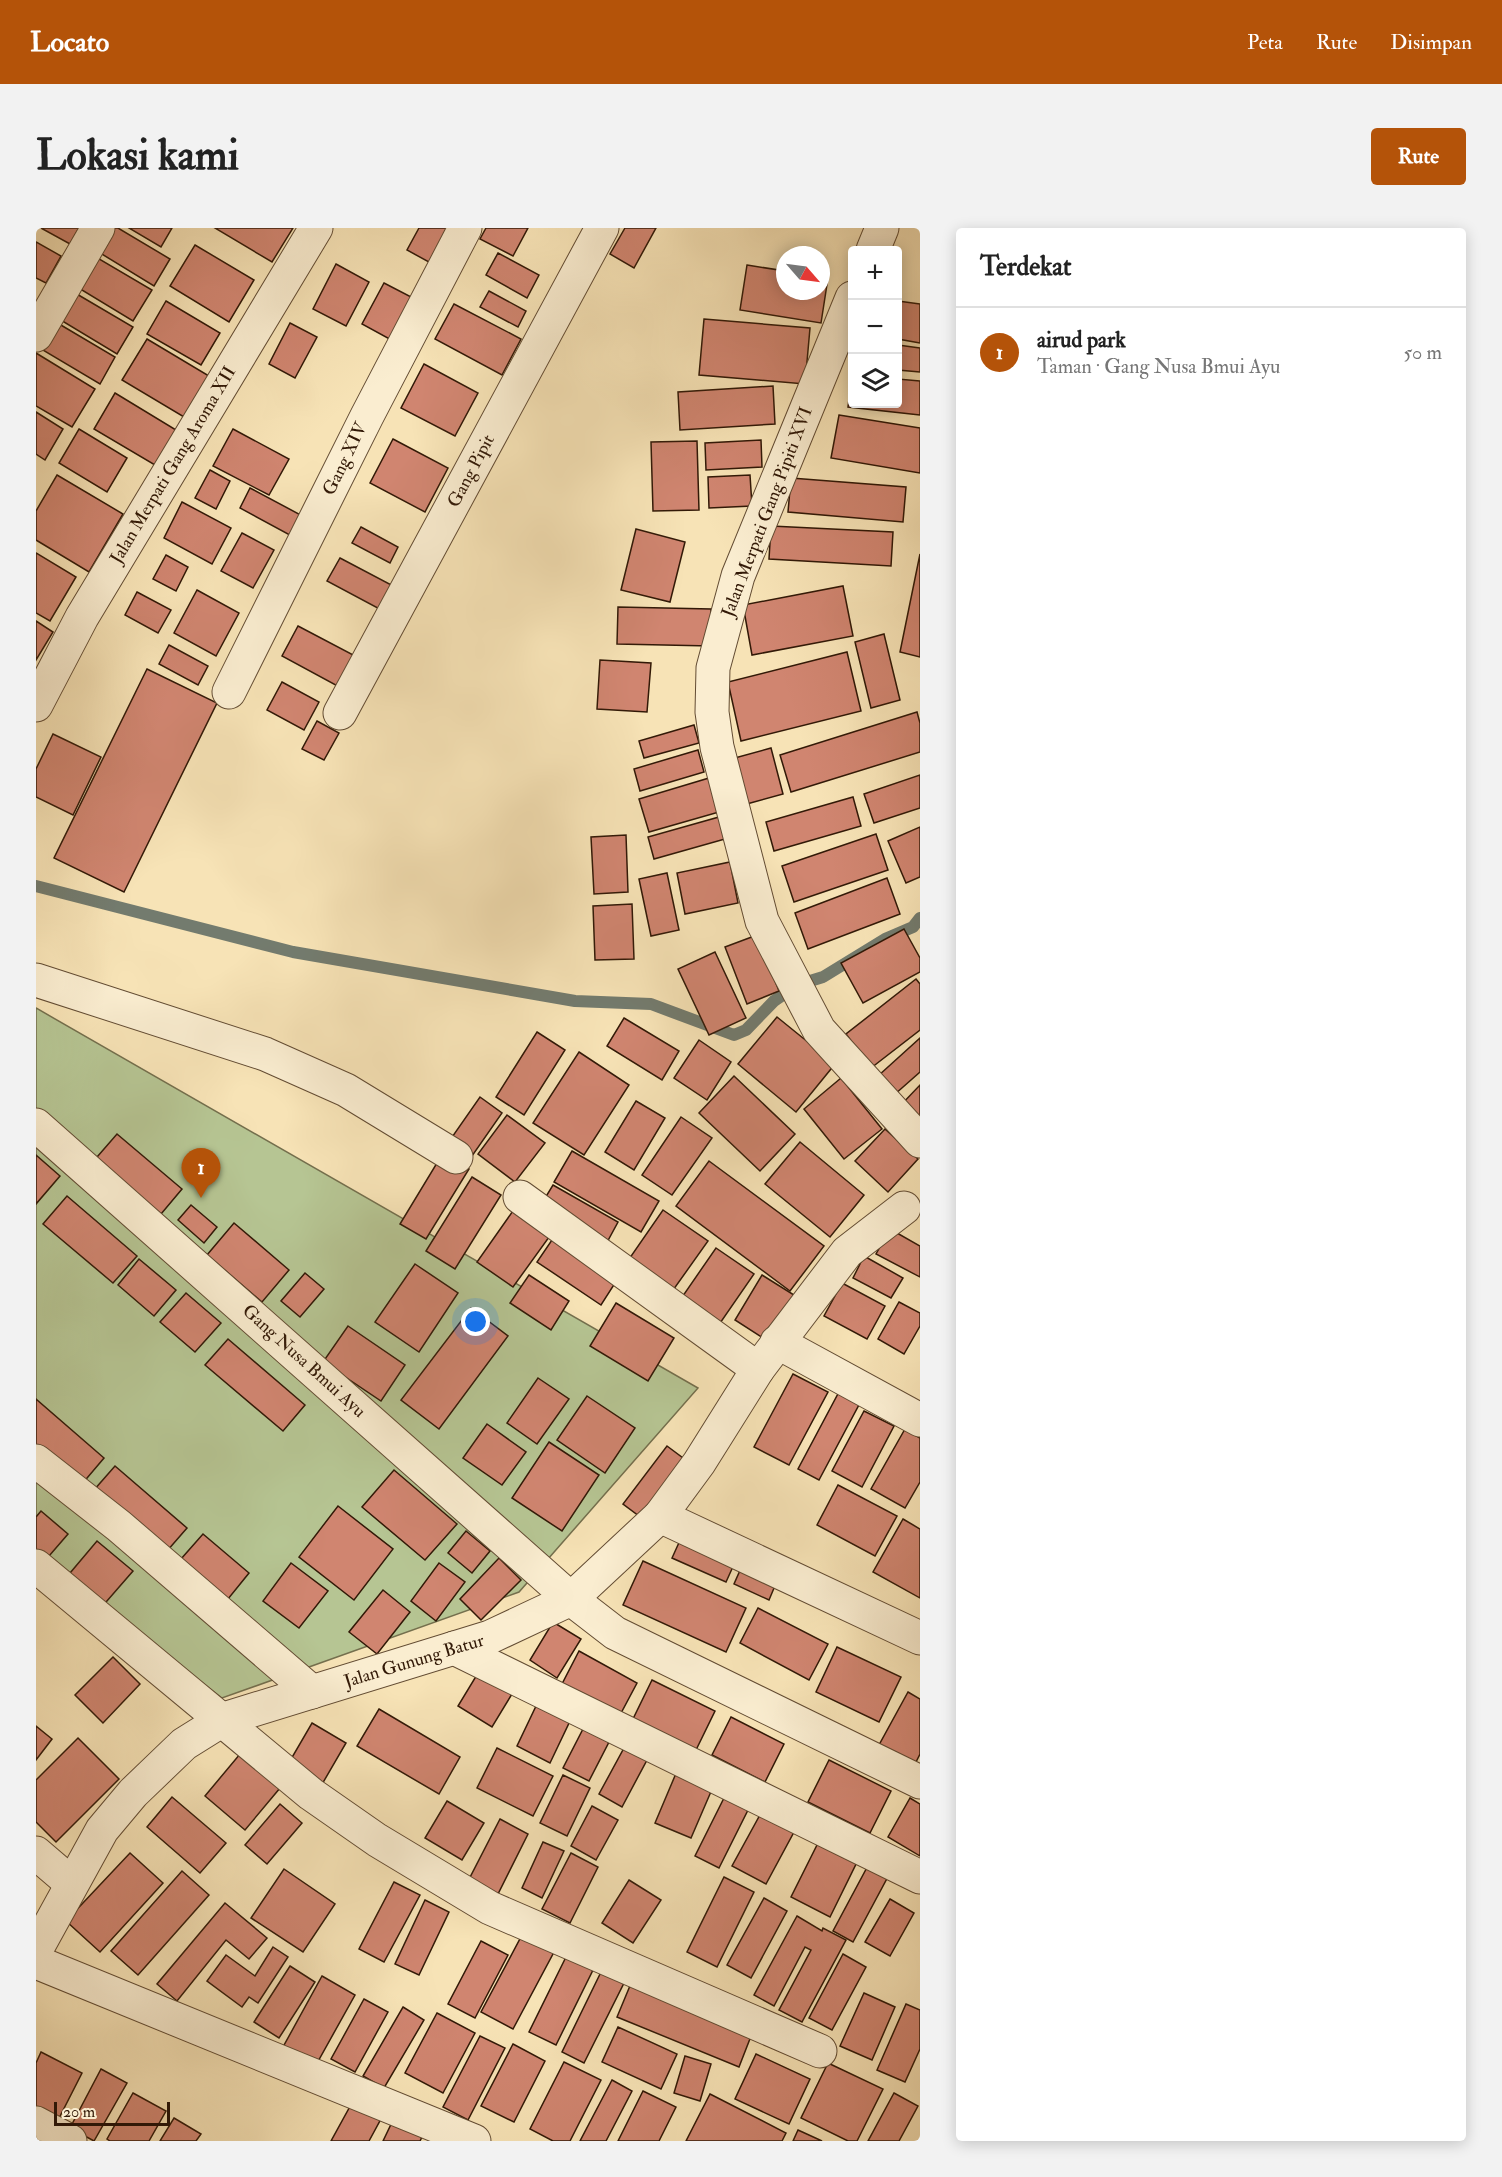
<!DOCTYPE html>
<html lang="id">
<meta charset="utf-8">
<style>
:root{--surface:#fff;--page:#f2f2f2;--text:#222;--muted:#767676;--line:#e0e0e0;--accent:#b45309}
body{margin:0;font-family:"IM FELL Double Pica",serif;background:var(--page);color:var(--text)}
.controls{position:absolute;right:18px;top:18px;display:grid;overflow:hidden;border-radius:6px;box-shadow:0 3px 15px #0003}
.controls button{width:54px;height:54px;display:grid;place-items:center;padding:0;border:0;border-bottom:2px solid var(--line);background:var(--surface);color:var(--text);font:30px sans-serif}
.compass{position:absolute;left:740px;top:18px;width:54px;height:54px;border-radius:50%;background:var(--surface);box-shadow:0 3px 15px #0003;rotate:118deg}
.scale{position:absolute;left:18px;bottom:15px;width:116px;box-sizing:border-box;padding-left:6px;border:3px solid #321907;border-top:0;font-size:16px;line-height:21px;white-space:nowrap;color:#321907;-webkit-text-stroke:4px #faedd0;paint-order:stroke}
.you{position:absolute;left:440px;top:1094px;width:21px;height:21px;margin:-15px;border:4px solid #fff;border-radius:50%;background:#1a73e8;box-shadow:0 0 0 9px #1a73e833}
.badge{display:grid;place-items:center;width:39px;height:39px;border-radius:50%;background:var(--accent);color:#fff;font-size:20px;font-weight:700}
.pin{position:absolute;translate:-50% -50px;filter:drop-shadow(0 2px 3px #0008)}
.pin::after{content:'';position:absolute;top:32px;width:21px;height:18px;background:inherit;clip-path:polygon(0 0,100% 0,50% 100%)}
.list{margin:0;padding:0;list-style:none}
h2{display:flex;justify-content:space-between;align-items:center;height:78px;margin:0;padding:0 24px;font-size:26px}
h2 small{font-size:20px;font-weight:400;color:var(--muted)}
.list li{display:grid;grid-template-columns:39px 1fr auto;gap:18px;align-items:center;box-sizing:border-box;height:90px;padding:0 24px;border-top:2px solid var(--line)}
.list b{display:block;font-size:22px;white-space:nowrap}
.list p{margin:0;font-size:20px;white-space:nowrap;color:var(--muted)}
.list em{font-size:20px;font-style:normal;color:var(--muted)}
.icon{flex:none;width:33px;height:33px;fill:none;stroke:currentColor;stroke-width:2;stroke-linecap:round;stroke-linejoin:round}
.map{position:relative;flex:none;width:884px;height:1913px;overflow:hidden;border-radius:6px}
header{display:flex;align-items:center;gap:36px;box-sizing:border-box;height:84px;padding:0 30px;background:var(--accent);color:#fff}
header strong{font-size:28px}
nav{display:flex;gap:33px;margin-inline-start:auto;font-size:21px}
.intro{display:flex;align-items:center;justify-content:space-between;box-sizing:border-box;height:144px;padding:0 36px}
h1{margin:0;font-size:42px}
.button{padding:15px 27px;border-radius:6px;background:var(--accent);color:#fff;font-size:21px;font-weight:700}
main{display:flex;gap:36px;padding:0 36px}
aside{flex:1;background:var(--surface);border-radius:6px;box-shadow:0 3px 15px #0003}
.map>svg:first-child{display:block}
.park{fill:#b6c593;stroke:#746f4d;stroke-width:1.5}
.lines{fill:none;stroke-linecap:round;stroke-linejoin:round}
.stream{stroke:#737b6e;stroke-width:12}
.building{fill:#d08570;stroke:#321907;stroke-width:1.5}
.minor-casing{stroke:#634c33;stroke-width:35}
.minor{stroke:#faedd0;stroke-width:33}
.labels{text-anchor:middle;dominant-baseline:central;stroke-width:5;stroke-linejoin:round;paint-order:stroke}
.street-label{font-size:18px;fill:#321907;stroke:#faedd0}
</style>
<header>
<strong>Locato</strong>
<nav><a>Peta</a><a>Rute</a><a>Disimpan</a></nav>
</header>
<div class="intro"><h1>Lokasi kami</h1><a class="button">Rute</a></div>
<main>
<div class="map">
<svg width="884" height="1913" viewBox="0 0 884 1913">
<rect width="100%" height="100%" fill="#f7e3b6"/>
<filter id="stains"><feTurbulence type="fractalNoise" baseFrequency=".00333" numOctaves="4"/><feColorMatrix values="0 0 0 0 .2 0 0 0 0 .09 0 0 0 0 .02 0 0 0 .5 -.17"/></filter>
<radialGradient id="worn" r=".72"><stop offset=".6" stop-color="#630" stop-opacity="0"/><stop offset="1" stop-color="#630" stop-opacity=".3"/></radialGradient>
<polygon class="park" points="0,780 662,1160 483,1364 186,1470 0,1326"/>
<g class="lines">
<polyline class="stream" points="0,658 257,724 539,773 615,776 698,807 710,802 738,773 761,757 787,749 849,711 877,699 884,690"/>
</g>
<g class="building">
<polygon points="5,0 43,0 34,16"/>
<polygon points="68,0 82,0 134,31 118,58 56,20"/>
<polygon points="93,0 136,0 125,19"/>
<polygon points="179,0 257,0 236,34"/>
<polygon points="383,0 419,0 402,39 371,22"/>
<polygon points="450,0 492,0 477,28 444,11"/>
<polygon points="589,0 620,0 598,40 574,26"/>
<polygon points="0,14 25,28 10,55 0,50"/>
<polygon points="159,17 218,52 193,94 134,58"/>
<polygon points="53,25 116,62 97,93 36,56"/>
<polygon points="462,25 503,47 491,70 450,47"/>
<polygon points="300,36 333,54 310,98 277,81"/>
<polygon points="711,37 749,43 749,63 785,63 785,49 792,50 785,95 704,82"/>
<polygon points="348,55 381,72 359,114 326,96"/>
<polygon points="34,62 97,99 81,126 18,88"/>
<polygon points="453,63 490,83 482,99 444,79"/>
<polygon points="130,73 184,105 165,137 111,106"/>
<polygon points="862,73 884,76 884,115 862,111"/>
<polygon points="418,76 485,111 466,147 399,111"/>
<polygon points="13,90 79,129 64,156 0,118"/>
<polygon points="668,91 774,100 769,156 663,147"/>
<polygon points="254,95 281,109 259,150 233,136"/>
<polygon points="111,111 173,148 148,189 86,152"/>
<polygon points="862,117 884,120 884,144 862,142"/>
<polygon points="0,125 59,161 36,199 0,178"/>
<polygon points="388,136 442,165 419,208 365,180"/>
<polygon points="816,146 816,176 862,176 862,151 884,153 884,187 812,179"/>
<polygon points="737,158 739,196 644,202 642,164"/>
<polygon points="79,165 145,205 124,240 58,201"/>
<polygon points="0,184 27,201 9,232 0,226"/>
<polygon points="803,187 884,200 884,245 795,230"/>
<polygon points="43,201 91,230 71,264 23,235"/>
<polygon points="197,201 253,231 233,267 177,238"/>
<polygon points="357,211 412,240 389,284 334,255"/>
<polygon points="725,212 726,239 670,242 669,215"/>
<polygon points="661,213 663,282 617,283 615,214"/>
<polygon points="174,242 194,253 180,281 159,270"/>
<polygon points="21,247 87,286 53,344 0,312 0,283"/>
<polygon points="714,247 716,278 673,280 672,249"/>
<polygon points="755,250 870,259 867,294 752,284"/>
<polygon points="214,260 274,292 263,312 204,280"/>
<polygon points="146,274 195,300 176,336 128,310"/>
<polygon points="735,298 857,304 855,338 733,331"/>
<polygon points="325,299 362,319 354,335 316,315"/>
<polygon points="600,301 649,314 634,374 585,362"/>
<polygon points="206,305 238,322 217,360 185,343"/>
<polygon points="0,325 40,349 14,393 0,385"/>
<polygon points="884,326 884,429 864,424"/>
<polygon points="130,327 152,339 140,363 117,351"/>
<polygon points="304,330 363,361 351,385 291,353"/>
<polygon points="807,358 817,408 716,427 707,377"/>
<polygon points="161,362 203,385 180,428 138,405"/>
<polygon points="101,364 135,382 122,405 89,387"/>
<polygon points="582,379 675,381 675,418 581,416"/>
<polygon points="0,393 17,404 0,432"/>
<polygon points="262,398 323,430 307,461 246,428"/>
<polygon points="848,406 864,472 835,480 819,414"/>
<polygon points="133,417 172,438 162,457 123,436"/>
<polygon points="811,424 825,483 705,513 692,454"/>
<polygon points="564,432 615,435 611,484 561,481"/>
<polygon points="111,441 181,475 88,664 18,630"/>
<polygon points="246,454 283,474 268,502 231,482"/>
<polygon points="881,484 884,495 884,524 755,564 744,527"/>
<polygon points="281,493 303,505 288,532 266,521"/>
<polygon points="658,497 663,515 608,530 603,513"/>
<polygon points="17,506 65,529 37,587 0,569 0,541"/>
<polygon points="735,520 747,566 707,577 695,531"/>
<polygon points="662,522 668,544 604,563 598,541"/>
<polygon points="884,547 884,580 838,595 828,566"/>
<polygon points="673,550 683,584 613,604 603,571"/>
<polygon points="817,569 825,598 738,623 730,594"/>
<polygon points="683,589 689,611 618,631 612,609"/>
<polygon points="884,599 884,649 870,655 852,613"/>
<polygon points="840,606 852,642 758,674 746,638"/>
<polygon points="590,607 592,664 558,666 555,609"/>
<polygon points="694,634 702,675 649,686 641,645"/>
<polygon points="631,645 643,702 615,708 603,651"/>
<polygon points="851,650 864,686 772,721 759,685"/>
<polygon points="596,676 598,731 559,732 557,678"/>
<polygon points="868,701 884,730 884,744 827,775 805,735"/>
<polygon points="721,707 743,763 711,776 689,719"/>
<polygon points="679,724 710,790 673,807 642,741"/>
<polygon points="880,751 884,756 884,802 835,840 810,806"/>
<polygon points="741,789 799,836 760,884 702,836"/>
<polygon points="588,790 643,823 626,852 571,818"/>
<polygon points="501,804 529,822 488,887 460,869"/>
<polygon points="884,810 884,844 858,867 842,848"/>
<polygon points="663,812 695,834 671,872 638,850"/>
<polygon points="543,824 593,857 548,927 497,895"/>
<polygon points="698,848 759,906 724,943 663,885"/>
<polygon points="805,850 846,901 808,931 768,881"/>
<polygon points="884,857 884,897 864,878"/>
<polygon points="444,869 466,885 436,928 414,912"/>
<polygon points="600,873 629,890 598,942 569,924"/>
<polygon points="471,887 509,915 479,954 442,926"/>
<polygon points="645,889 676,910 636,967 606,947"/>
<polygon points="849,901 882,931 852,964 819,933"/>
<polygon points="81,906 146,961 120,992 55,936"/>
<polygon points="764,914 828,967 794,1009 729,956"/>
<polygon points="536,923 623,973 605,1004 518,954"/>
<polygon points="407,925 433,941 390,1011 364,996"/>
<polygon points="0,927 24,948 0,976"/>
<polygon points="673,933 788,1018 754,1063 640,978"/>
<polygon points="436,949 465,967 419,1041 390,1023"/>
<polygon points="517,957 582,994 569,1018 503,980"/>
<polygon points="31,968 101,1028 77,1055 7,996"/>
<polygon points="155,977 181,999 168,1015 142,992"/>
<polygon points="479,980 516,1005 477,1059 441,1034"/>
<polygon points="627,982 672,1013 635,1065 591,1034"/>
<polygon points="198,995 253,1042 226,1074 171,1027"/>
<polygon points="854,1001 884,1018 884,1049 840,1026"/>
<polygon points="518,1009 581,1052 565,1077 501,1034"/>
<polygon points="680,1020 718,1046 680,1101 642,1075"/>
<polygon points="828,1028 867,1050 855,1070 817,1050"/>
<polygon points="103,1031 140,1062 118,1088 82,1057"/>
<polygon points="379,1036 422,1065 383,1124 339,1094"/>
<polygon points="269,1045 288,1061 264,1089 245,1073"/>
<polygon points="493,1047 533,1073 515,1102 474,1075"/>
<polygon points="726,1047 758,1067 730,1112 699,1092"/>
<polygon points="806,1055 849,1078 831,1111 788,1088"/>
<polygon points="150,1065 185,1095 159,1124 124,1094"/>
<polygon points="863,1074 884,1085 884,1098 868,1126 842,1111"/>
<polygon points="580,1075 638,1110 612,1153 554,1118"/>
<polygon points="435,1080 472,1108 403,1201 365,1172"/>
<polygon points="312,1098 369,1137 345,1173 287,1134"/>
<polygon points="192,1111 269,1177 247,1203 169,1137"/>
<polygon points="757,1146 792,1164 753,1237 718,1219"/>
<polygon points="502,1150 533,1171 501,1216 471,1195"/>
<polygon points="804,1162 825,1173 783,1252 762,1241"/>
<polygon points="551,1168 599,1200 569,1245 521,1212"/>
<polygon points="0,1171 68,1230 46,1256 0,1217"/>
<polygon points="828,1183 858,1198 826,1259 796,1243"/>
<polygon points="451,1196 490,1224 466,1257 427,1230"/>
<polygon points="869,1201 884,1210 884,1254 869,1280 835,1261"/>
<polygon points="513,1214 563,1247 526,1303 476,1270"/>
<polygon points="631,1218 655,1236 611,1294 587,1276"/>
<polygon points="79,1238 151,1300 131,1323 58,1262"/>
<polygon points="358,1242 421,1296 389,1332 326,1279"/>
<polygon points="802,1257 861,1288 839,1328 781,1297"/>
<polygon points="302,1278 357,1321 318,1372 263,1329"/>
<polygon points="5,1283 32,1306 7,1335 0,1329 0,1289"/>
<polygon points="867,1291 884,1301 884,1370 837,1344"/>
<polygon points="430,1303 454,1323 436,1345 412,1325"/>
<polygon points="167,1306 213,1345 192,1371 145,1331"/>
<polygon points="646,1308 700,1332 690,1354 636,1330"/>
<polygon points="61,1313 97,1343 64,1381 29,1351"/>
<polygon points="463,1330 485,1352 445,1392 424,1371"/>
<polygon points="607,1333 710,1380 690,1424 587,1377"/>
<polygon points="255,1335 292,1363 263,1400 227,1373"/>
<polygon points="403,1335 429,1354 400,1393 375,1373"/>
<polygon points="706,1338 741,1353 733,1372 698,1356"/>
<polygon points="347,1362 374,1384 341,1426 313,1404"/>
<polygon points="722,1380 792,1416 773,1452 704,1415"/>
<polygon points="517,1394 545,1411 521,1450 494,1432"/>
<polygon points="801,1419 865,1449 843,1494 780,1464"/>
<polygon points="543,1423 601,1455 584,1487 526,1456"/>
<polygon points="77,1429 104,1456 67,1495 39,1467"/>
<polygon points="445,1440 479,1461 456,1499 422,1478"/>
<polygon points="616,1452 679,1483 659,1524 596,1493"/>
<polygon points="872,1464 884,1471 884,1526 879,1536 843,1517"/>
<polygon points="501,1476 534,1493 514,1535 481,1518"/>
<polygon points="343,1481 424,1529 403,1566 321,1518"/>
<polygon points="695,1489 748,1516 729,1554 676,1527"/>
<polygon points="276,1495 310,1515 285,1558 251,1538"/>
<polygon points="0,1498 16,1511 0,1532"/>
<polygon points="547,1501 573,1514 553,1553 527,1540"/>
<polygon points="42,1510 83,1551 20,1614 0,1594 0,1552"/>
<polygon points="461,1520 517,1548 497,1588 441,1560"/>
<polygon points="588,1520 611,1532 586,1579 563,1566"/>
<polygon points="204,1526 244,1560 209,1602 169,1568"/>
<polygon points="793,1532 855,1563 834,1605 772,1574"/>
<polygon points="641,1543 677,1559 655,1610 619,1595"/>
<polygon points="527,1547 554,1560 531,1608 504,1595"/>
<polygon points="692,1562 716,1574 683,1640 659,1628"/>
<polygon points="136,1569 190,1615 164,1645 111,1599"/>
<polygon points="874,1570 884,1576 884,1628 852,1609"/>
<polygon points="411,1573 448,1595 426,1632 389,1610"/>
<polygon points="244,1576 266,1595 231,1636 209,1617"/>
<polygon points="556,1578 582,1592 560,1632 535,1618"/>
<polygon points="725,1585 758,1604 730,1656 696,1638"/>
<polygon points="464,1591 492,1606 457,1676 428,1661"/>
<polygon points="785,1609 824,1628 794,1689 755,1669"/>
<polygon points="507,1614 528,1623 506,1670 486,1660"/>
<polygon points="94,1625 127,1655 64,1724 30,1693"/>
<polygon points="535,1625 562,1639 534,1695 506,1681"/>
<polygon points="835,1632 855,1643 817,1714 797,1703"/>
<polygon points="248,1641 299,1676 267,1724 215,1690"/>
<polygon points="146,1643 173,1667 102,1747 75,1723"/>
<polygon points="688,1649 718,1664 681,1739 651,1724"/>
<polygon points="593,1652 625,1672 597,1715 566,1695"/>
<polygon points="358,1654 384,1667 348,1734 323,1721"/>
<polygon points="728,1670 751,1683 715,1750 691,1737"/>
<polygon points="854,1671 878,1685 854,1728 829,1714"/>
<polygon points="389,1672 413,1684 383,1747 359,1736"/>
<polygon points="189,1675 231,1710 213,1731 190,1712 141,1773 121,1756"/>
<polygon points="761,1688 786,1703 787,1700 810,1712 766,1794 743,1782 775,1722 769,1719 738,1778 718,1767"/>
<polygon points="486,1707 518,1724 477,1801 445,1784"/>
<polygon points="445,1713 472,1727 439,1790 412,1776"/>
<polygon points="237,1719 252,1729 222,1775 213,1769 206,1779 171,1753 190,1727 219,1748"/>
<polygon points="807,1726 830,1739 796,1802 773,1790"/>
<polygon points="530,1729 557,1742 520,1817 493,1804"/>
<polygon points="254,1738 279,1754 243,1810 218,1794"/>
<polygon points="566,1742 589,1753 548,1835 526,1824"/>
<polygon points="286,1748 319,1767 280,1837 247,1819"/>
<polygon points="596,1753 717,1803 703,1839 581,1789"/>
<polygon points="828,1765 859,1779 836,1832 804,1818"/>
<polygon points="328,1771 352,1784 319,1844 295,1831"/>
<polygon points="870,1776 884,1782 884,1821 869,1854 841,1842"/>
<polygon points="367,1779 388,1792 348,1860 327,1848"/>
<polygon points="401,1785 439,1805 407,1865 369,1845"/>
<polygon points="582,1799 641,1826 625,1861 566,1834"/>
<polygon points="444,1808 469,1820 432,1892 407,1879"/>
<polygon points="477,1816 509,1833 478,1894 445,1878"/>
<polygon points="5,1824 46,1845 18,1900 0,1891 0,1835"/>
<polygon points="720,1826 774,1851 753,1896 699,1871"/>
<polygon points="649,1828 675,1836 664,1873 638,1865"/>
<polygon points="528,1834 565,1852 534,1913 517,1913 494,1901"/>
<polygon points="792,1835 847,1861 821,1913 812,1913 765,1890"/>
<polygon points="65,1841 91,1855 58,1913 34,1900"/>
<polygon points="576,1852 596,1863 570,1913 544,1913"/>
<polygon points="607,1863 640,1879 623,1913 582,1913"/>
<polygon points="97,1865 130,1883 113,1913 74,1913 71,1911"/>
<polygon points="858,1865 882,1878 863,1913 832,1913"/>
<polygon points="674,1866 750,1905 746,1913 650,1913"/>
<polygon points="317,1873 346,1889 333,1913 295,1913"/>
<polygon points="359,1888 389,1903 384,1913 347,1913"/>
<polygon points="138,1890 165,1906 160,1913 124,1913"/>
<polygon points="762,1902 786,1913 757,1913"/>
</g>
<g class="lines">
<g class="minor-casing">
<g id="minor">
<polyline points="837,22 846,0"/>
<polyline points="816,70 702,348 677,440 676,484 681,519 726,693 783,802 884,913"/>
<polyline points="0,107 62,0"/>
<polyline points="193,464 331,188 429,0"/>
<polyline points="0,477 46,389 280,0"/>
<polyline points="304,485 566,0"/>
<polyline points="0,752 229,826 310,862 420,929"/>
<polyline points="0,897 535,1371 579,1405 884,1554"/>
<polyline points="484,969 722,1141"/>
<polyline points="741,1114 884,1192"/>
<polyline points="0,1233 83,1298 276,1464"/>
<polyline points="624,1288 884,1410"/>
<polyline points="0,1338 275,1566 341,1612 454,1680 784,1823"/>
<polyline points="418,1420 884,1649"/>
<polyline points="0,1625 35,1655"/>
<polyline points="0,1722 66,1602 97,1565 148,1516 188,1491 454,1409 535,1371 624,1288 663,1235 722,1141 811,1024 868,980"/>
<polyline points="0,1734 438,1913"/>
<polyline points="0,1895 34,1913"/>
</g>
</g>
<use href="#minor" class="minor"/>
</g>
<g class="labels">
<g class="street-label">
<text transform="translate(309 231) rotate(-64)">Gang XIV</text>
<text transform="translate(137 237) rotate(-59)">Jalan Merpati Gang Aroma XII</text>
<text transform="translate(435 243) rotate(-62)">Gang Pipit</text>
<text transform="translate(731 284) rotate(-69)">Jalan Merpati Gang Pipiti XVI</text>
<text transform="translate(268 1133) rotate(42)">Gang Nusa Bmui Ayu</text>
<text transform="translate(378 1433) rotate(-17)">Jalan Gunung Batur</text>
</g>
</g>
<rect width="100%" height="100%" filter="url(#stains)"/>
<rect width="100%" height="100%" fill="url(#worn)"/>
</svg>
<div class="controls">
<button>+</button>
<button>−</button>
<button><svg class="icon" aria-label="layers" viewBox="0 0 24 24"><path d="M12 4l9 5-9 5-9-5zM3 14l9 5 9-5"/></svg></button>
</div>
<svg class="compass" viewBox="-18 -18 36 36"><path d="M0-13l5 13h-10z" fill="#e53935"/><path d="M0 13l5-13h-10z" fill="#767676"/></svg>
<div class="scale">20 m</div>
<div class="you"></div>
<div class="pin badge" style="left:165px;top:970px">1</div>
</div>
<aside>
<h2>Terdekat<small></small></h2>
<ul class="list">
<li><span class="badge">1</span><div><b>airud park</b><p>Taman · Gang Nusa Bmui Ayu</p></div><em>50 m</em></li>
</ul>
</aside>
</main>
